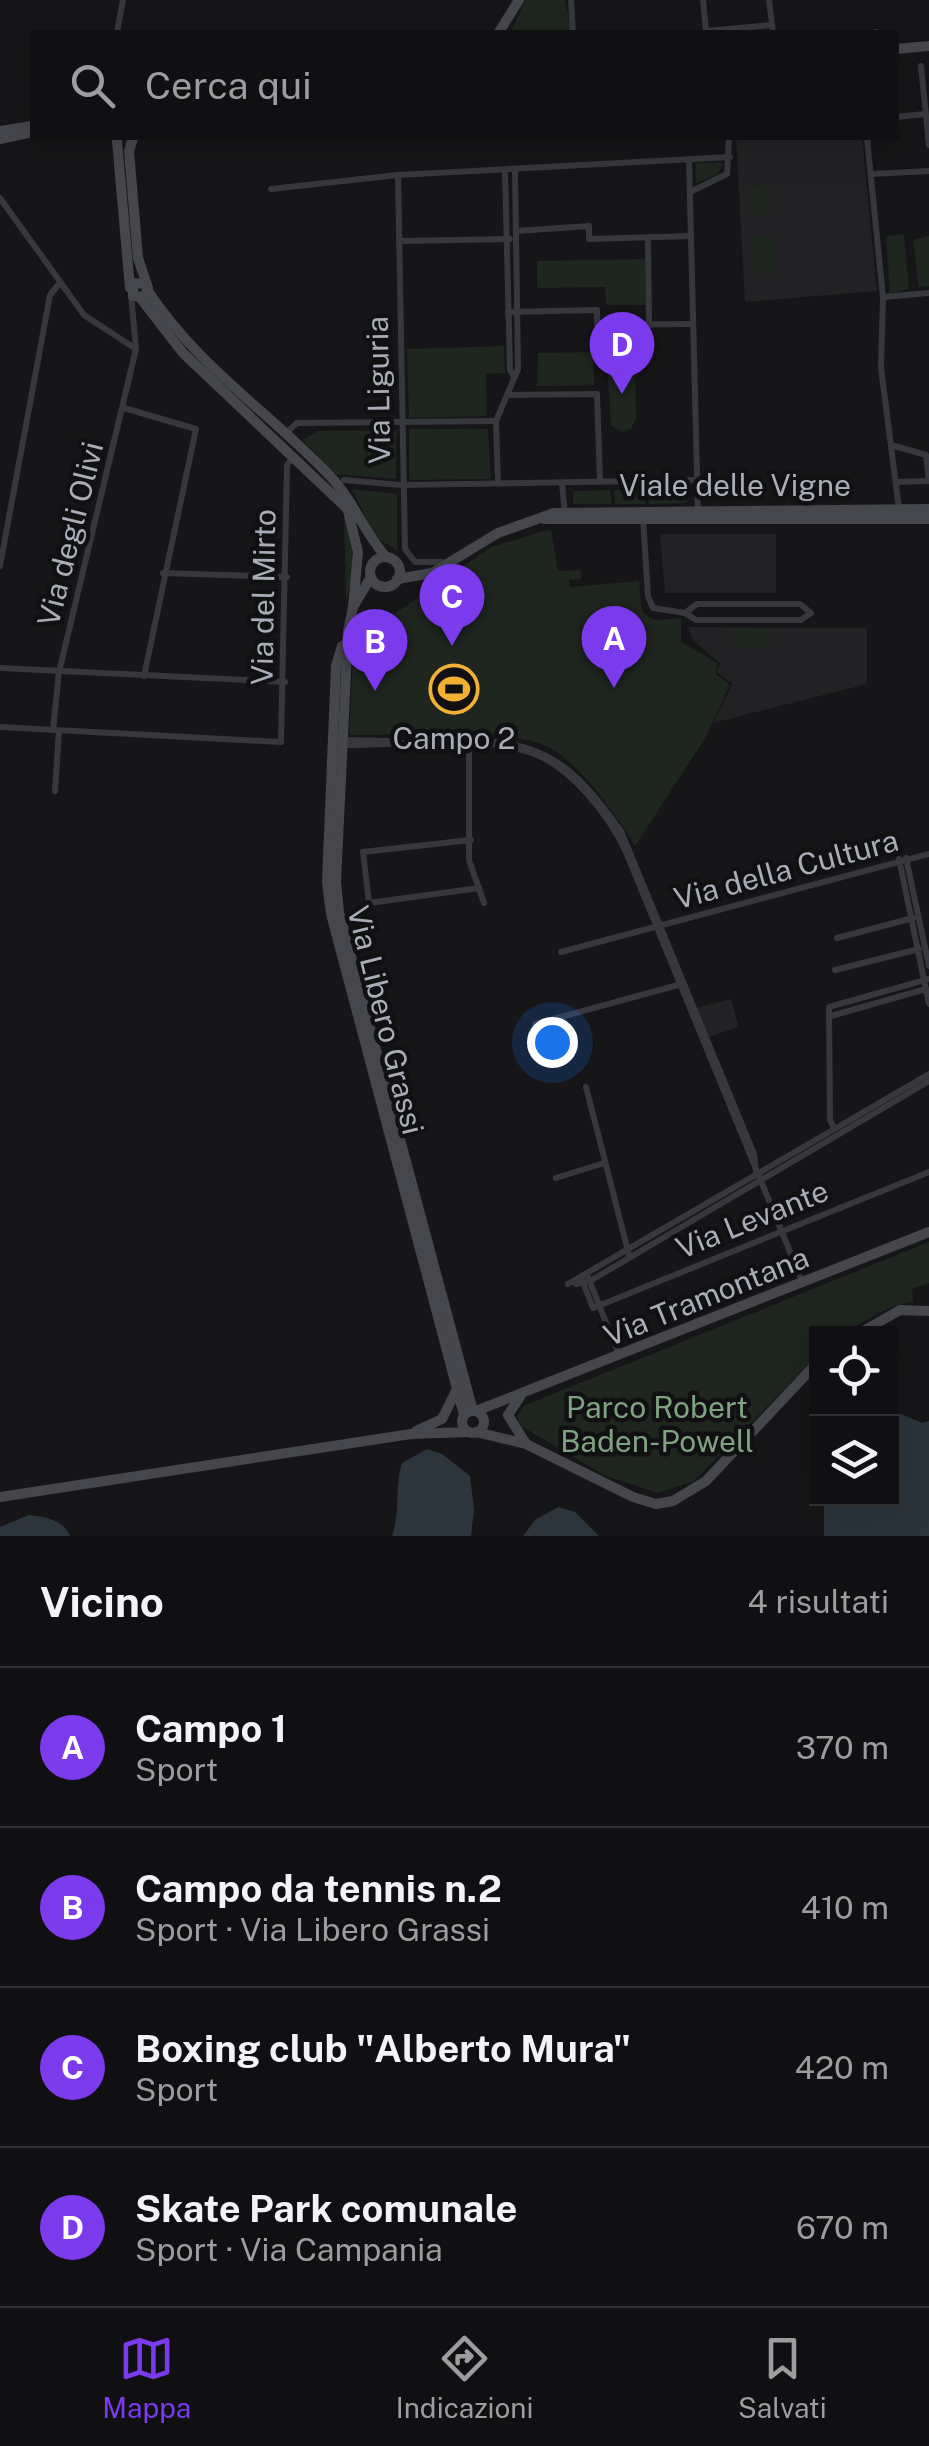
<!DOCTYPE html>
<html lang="it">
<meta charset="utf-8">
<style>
:root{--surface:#101012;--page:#19191b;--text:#f1f3f6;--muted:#9c9d9f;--line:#303032;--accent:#7c3aed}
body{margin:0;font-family:"Public Sans",sans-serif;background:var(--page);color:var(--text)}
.controls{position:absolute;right:30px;bottom:30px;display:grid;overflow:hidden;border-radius:0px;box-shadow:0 10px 40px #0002}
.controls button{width:90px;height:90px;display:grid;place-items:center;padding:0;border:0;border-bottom:2px solid var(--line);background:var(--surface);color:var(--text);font:50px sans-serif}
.you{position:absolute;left:552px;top:1042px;width:35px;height:35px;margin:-25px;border:8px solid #fff;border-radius:50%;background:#1a73e8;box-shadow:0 0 0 15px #1a73e833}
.badge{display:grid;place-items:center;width:65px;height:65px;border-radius:50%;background:var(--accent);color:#fff;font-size:32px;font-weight:700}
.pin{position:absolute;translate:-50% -82px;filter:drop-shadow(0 2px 5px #0008)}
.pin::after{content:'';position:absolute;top:52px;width:35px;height:30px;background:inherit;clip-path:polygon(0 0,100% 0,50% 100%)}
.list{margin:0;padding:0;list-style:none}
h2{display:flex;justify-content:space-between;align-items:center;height:130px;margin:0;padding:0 40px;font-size:42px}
h2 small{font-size:32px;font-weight:400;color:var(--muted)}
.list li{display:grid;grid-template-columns:65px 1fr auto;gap:30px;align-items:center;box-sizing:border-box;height:160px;padding:0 40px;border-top:2px solid var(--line)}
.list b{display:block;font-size:38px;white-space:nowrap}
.list p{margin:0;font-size:32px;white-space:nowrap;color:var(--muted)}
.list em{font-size:32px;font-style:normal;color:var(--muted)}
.icon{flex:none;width:55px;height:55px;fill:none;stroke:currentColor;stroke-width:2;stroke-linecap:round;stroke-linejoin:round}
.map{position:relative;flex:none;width:929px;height:1536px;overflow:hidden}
.search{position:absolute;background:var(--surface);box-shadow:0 10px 40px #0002;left:30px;right:30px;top:30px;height:110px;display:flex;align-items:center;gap:25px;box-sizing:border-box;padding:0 35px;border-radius:0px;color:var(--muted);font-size:38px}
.sheet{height:770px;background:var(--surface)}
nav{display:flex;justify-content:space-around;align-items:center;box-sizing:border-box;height:140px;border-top:2px solid var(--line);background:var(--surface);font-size:28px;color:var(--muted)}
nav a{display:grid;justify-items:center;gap:5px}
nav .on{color:var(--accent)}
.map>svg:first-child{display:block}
.built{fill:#222225}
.green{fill:#1e261f}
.water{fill:#2c353c}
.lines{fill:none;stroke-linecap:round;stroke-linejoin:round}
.street{stroke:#37383d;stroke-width:6}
.secondary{stroke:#45474d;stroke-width:10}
.labels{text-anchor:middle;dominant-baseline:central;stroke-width:9;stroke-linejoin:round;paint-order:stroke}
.street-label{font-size:30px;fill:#a8adb8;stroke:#111113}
.poi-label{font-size:30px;fill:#a8adb8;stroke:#111113}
.park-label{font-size:30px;fill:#7fa381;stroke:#111113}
</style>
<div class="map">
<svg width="929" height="1536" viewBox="0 0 929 1536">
<rect width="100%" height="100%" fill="#161618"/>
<g class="built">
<polygon points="736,138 862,138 877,291 745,302"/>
<polygon points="660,534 776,534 776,593 665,593"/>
<polygon points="689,627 867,628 867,684 713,723 732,684 717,672 720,663 692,640"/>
<polygon points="731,999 739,1027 708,1037 696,1008"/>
</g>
<g class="green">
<polygon points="525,0 565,0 572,32 511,32"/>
<polygon points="695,163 720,162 724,164 717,175 696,183"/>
<polygon points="770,184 773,214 751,216 749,186"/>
<polygon points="904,234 909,289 890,293 886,236"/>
<polygon points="775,235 778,273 754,275 751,237"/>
<polygon points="929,236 929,286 919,287 913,240"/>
<polygon points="645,259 646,305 606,305 605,287 537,288 537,261"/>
<polygon points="504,346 505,373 486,374 487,416 409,418 407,349"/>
<polygon points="593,352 594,385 537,386 538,353"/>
<polygon points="618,366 635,373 636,419 631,429 623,432 611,426 608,376"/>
<polygon points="409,429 488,429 491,479 409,480"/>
<polygon points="396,430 396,479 335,474 303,440 317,431"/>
<polygon points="685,488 687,503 649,504 648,490"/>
<polygon points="352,489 397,494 397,550 376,538"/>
<polygon points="645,489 645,504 615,504 614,490"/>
<polygon points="610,490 612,504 573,504 573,491"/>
<path d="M344,517C357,547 354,571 346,602Z"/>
<path d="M551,529L558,571L581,570V579L569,580L570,587L639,581L642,612L654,620L681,618V642L717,663L716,674L730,685L704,740L635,846C617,816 576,756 541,744C486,726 410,736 349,735L353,659L364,635L491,547Z"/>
<rect x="731" y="629" width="39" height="19"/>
<path d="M929,1242V1283L912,1289L913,1302C870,1308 865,1333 816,1334V1357L694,1481L658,1493L604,1475L521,1426L517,1416L523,1406Z"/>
</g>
<g class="water">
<polygon points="901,1414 922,1423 929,1421 929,1536 824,1536 824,1499 892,1498 892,1415"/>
<path d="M427,1449L442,1454L470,1476L474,1510L471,1536H392C401,1511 394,1488 402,1463Z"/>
<polygon points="559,1507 575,1512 599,1536 523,1536 536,1519"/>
<path d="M29,1515C45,1517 63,1519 70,1536H0V1527Z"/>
</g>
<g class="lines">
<g class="street">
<polyline points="571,0 573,32"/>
<polyline points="703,0 706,31"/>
<polyline points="769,0 773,32"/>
<polyline points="706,31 772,25"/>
<polyline points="117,32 123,0"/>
<polyline points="875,32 876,32"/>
<polyline points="921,66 929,145"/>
<polyline points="896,117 925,114"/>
<polyline points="867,138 883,297 881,368 899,509"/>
<polyline points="689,159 698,513"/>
<polyline points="505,170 510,370 514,377"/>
<polyline points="871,174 929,171"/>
<polyline points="398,175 405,549 415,562 442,562"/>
<polyline points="271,189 398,175 730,157"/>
<polyline points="690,192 727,174 729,138"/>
<polyline points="0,198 84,315 136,349"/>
<polyline points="516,231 589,226 589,239 691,236"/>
<polyline points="648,237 649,325"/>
<polyline points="399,241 510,239"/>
<polyline points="883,297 929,293"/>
<polyline points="508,312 597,310 597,325 693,324"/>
<polyline points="507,395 597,394 600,482"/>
<polyline points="124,408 196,429 144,676"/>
<polyline points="286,433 297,423 496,421"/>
<polyline points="891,445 926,455 929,481 896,482"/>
<polyline points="344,480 401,485 697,480"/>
<polyline points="498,483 496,421 518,369 515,170"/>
<polyline points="562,483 565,514"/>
<polyline points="643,519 648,596 653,608 685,613 696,620 801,620 811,613 800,604 697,604 685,613"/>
<polyline points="0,566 50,295 59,284"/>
<polyline points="163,573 287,577"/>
<polyline points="0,668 285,682"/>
<polyline points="0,727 281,742 287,465 294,456"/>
<polyline points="53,730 59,672 136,349 131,294"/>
<polyline points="342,740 389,741"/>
<path d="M487,742C553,743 584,780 621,831L754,1154L756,1171"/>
<path d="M339,745C395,746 480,734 532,753C571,767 609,815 626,852L802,1281"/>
<polyline points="469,746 469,860 484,903"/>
<polyline points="55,791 59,731"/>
<polyline points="471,840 363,852 369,903 479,888"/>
<polyline points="906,858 929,966"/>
<polyline points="899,859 929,1004"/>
<polyline points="837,938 913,918"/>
<polyline points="561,952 929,854"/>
<polyline points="835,970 919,949"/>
<polyline points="831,1016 926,989"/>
<polyline points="535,1024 678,985"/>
<polyline points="586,1087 629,1255"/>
<polyline points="834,1128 830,1120 829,1007 929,979"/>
<polyline points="556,1178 604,1163"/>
<polyline points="588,1277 617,1350"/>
<polyline points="582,1280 593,1308 929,1172"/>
<polyline points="568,1284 929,1074"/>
<polyline points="576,1284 590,1281 929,1081"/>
</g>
<g class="secondary">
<polyline points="499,32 519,0"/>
<polyline points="896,49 929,46"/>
<polyline points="0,131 32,126"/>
<polyline points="133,138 129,151 138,258 148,288 144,297 133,296 133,283 146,284"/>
<polyline points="0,139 32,132"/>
<polyline points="117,141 130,288"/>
<path d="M148,291C199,368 268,411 330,476C354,501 363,531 386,557"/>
<polyline points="141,299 183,353 357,518"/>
<polyline points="348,511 358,552 353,607"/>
<polyline points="544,519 929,519"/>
<circle cx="385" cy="572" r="15"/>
<polyline points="371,577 353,607 348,631 336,882 339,912 473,1411"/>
<polyline points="397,579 432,573 498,533 554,513 929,509"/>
<polyline points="342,646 336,666 327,882 331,914 464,1415"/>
<polyline points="858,1334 900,1310 929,1311"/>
<polyline points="520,1397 508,1415 526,1444"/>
<circle cx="473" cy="1422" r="11"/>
<polyline points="476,1411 929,1232"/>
<polyline points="416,1431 442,1419 457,1389"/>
<polyline points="476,1432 526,1444 633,1497 656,1504 673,1501 706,1481 816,1364"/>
<polyline points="0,1497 411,1434 468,1432"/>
</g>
</g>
<defs>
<g id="stadium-ring" transform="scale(2.5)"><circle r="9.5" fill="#111113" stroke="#f2b134" stroke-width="1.5"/><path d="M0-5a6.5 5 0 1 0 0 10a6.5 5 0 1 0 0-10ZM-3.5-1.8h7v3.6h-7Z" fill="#f2b134"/></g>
</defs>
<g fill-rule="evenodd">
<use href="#stadium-ring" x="454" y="689"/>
</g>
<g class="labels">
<g class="street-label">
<text transform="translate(378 390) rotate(-91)">Via Liguria</text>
<text x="735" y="485">Viale delle Vigne</text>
<text transform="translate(70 534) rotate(-76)">Via degli Olivi</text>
<text transform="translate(263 597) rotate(-89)">Via del Mirto</text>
<text transform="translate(786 869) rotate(-15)">Via della Cultura</text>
<text transform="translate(386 1020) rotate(76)">Via Libero Grassi</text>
<text transform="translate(752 1219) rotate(-22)">Via Levante</text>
<text transform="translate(706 1296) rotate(-22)">Via Tramontana</text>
</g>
<g class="poi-label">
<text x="454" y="738">Campo 2</text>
</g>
<g class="park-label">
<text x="657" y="1407">Parco Robert<tspan x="657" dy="34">Baden-Powell</tspan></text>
</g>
</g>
</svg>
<div class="controls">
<button><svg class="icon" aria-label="locate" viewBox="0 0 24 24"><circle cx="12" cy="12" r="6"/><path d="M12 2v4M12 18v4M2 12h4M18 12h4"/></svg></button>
<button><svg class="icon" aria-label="layers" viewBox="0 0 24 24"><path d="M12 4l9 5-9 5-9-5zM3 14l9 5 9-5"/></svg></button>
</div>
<div class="you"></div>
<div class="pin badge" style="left:614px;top:688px">A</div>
<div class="pin badge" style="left:375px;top:691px">B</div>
<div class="pin badge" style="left:452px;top:646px">C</div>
<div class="pin badge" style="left:622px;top:394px">D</div>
<div class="search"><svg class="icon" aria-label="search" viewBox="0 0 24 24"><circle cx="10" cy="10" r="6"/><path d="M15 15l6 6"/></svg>Cerca qui</div>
</div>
<section class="sheet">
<h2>Vicino<small>4 risultati</small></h2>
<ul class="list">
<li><span class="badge">A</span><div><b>Campo 1</b><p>Sport</p></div><em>370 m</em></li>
<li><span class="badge">B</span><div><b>Campo da tennis n.2</b><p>Sport · Via Libero Grassi</p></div><em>410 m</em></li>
<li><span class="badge">C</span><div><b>Boxing club &quot;Alberto Mura&quot;</b><p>Sport</p></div><em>420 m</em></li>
<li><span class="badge">D</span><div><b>Skate Park comunale</b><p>Sport · Via Campania</p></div><em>670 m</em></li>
</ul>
</section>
<nav>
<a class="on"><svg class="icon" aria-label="map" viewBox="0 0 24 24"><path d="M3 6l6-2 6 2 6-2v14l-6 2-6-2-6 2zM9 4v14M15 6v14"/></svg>Mappa</a>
<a><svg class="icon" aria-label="directions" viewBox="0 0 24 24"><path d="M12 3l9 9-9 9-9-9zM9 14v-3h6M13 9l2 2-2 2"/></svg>Indicazioni</a>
<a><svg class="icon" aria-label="saved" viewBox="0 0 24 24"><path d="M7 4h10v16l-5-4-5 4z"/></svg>Salvati</a>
</nav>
